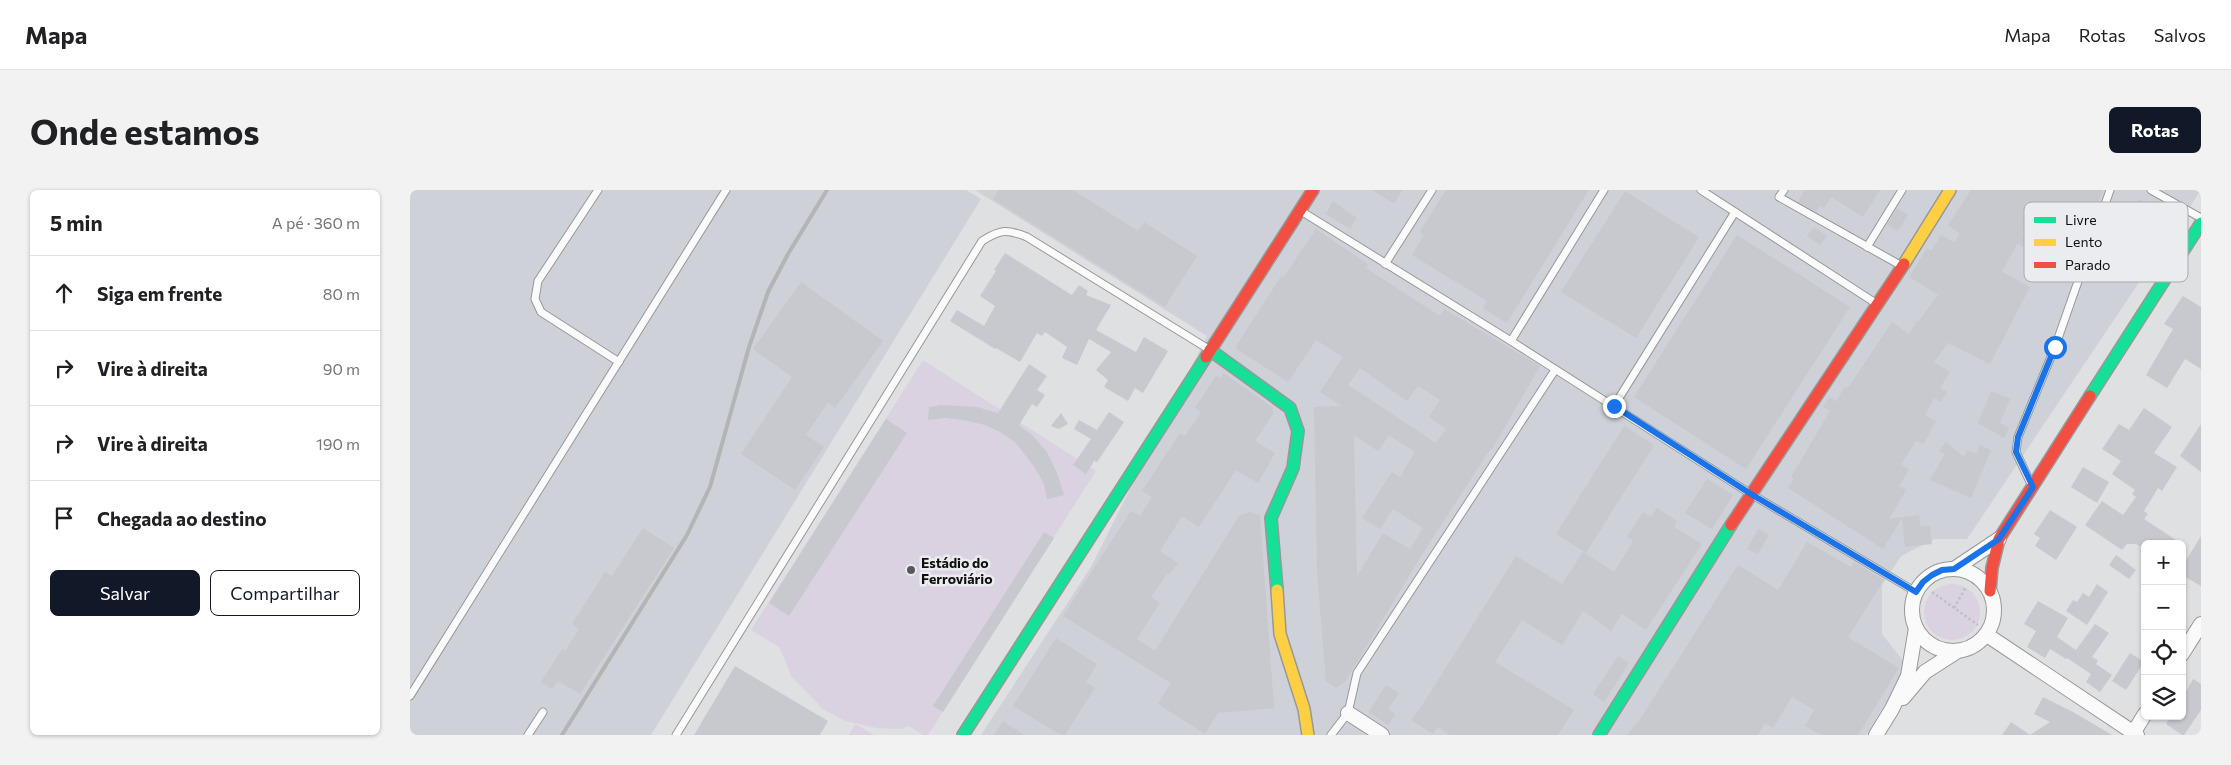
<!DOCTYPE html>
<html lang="pt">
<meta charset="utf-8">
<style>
:root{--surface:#fff;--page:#f2f2f2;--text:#202124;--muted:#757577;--line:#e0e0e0;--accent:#111827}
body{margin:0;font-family:Commissioner,sans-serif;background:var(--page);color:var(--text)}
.controls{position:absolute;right:15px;bottom:15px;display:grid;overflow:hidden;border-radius:8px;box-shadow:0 1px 4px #0004}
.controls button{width:45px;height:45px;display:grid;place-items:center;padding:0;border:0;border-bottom:1px solid var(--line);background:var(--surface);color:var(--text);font:25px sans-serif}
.stop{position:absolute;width:15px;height:15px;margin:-11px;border:4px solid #1a73e8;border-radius:50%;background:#fff}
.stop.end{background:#1a73e8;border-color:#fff;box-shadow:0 1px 5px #0008}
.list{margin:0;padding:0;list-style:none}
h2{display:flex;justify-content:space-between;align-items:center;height:65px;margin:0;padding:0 20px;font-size:21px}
h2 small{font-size:16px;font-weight:400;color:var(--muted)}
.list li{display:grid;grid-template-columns:32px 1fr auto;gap:15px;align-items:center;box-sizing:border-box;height:75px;padding:0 20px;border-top:1px solid var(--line)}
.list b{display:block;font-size:19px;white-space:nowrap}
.list em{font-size:16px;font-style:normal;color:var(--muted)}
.actions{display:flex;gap:10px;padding:15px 20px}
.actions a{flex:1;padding:11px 0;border:1px solid var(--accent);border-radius:8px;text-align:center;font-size:18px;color:var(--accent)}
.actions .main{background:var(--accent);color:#fff}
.icon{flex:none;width:28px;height:28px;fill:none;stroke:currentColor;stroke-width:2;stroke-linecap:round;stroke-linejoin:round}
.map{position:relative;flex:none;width:1791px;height:545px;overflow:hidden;border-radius:8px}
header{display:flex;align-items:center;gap:30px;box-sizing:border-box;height:70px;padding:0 25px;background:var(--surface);border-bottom:1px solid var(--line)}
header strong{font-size:24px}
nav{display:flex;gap:28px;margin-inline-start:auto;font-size:18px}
.intro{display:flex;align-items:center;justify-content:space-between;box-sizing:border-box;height:120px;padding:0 30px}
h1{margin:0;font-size:35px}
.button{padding:12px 22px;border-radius:8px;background:var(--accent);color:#fff;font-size:18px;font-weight:700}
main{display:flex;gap:30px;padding:0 30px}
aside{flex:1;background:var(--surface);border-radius:8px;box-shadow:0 1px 4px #0004}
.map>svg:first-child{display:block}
.built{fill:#ced1d8}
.green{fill:#dbd2e1}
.building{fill:#c8c8cf;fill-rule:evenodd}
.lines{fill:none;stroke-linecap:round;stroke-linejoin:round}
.lane-casing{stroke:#979899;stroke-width:9}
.street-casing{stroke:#979899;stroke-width:16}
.fast-casing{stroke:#979899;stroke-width:14}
.slow-casing{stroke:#979899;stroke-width:14}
.jam-casing{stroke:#979899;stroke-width:14}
.path{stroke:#bebfc0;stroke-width:2.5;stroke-dasharray:2.5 2.5;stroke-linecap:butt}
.lane{stroke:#fafafb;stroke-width:7}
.street{stroke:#fafafb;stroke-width:14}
.fast{stroke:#16e098;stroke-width:11}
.slow{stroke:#ffcf43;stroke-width:11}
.jam{stroke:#f24e42;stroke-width:11}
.rail{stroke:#b3b4b4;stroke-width:4}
.route{stroke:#1a73e8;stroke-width:6}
.poi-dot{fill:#57585a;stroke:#ebecf0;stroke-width:2}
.labels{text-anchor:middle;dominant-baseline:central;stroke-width:5;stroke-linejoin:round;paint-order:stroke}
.poi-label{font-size:14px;font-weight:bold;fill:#0f0f10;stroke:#ebecf0;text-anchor:start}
.key{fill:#ebecf0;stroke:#a9aaad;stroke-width:1}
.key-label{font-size:14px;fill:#0f0f10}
</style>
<header>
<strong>Mapa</strong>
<nav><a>Mapa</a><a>Rotas</a><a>Salvos</a></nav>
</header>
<div class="intro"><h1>Onde estamos</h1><a class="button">Rotas</a></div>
<main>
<aside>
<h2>5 min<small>A pé · 360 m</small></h2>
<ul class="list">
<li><svg class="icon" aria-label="ahead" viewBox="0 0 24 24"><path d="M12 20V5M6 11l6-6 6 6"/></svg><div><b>Siga em frente</b></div><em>80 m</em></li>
<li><svg class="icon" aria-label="right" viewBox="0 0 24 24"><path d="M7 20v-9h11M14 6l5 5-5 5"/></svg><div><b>Vire à direita</b></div><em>90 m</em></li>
<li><svg class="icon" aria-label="right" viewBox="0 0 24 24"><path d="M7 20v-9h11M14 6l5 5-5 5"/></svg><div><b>Vire à direita</b></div><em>190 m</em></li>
<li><svg class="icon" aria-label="arrive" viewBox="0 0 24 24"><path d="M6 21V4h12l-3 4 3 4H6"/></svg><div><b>Chegada ao destino</b></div></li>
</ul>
<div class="actions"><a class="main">Salvar</a><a>Compartilhar</a></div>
</aside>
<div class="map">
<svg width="1791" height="545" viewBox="0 0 1791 545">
<rect width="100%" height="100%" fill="#dee0e2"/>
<g class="built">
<polygon points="0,0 556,0 571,9 241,545 0,545"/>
<polygon points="565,0 1791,0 1557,349 1525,349 1491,366 1472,395 1472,444 1498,477 1456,545 571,545 681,377 797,146"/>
</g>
<g class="green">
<polygon points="513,170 686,281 518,545 513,545 499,536 491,539 466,538 435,531 413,519 382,487 369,457 341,440"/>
<circle cx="1542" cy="422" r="28"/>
<polygon points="445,534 464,545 439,545"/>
</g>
<g class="building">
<polygon points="589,0 663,0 728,41 734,32 787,66 755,117 583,9"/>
<polygon points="962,0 992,0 984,14"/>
<polygon points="1036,0 1179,0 1097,133 1073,118 1077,111 1002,65 1014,45 1010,42"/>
<polygon points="1394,0 1470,0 1453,27 1421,7 1414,18 1410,16 1406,22 1388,12"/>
<path d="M1561,0H1693L1686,17L1676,13L1670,29L1662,40L1672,44L1659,83L1634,75L1638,66L1607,54L1592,82L1620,97L1580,174L1538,153L1524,172L1540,182L1530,198L1537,202L1531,212L1524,208L1515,225L1526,231L1514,254L1506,251L1491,274L1499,280L1489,296L1496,300L1479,329L1509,325L1510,337L1520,336L1522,354L1495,357L1492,328L1473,359L1378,298L1384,289L1381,287L1420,221L1413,217L1419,207L1426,211L1435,197L1438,198L1482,132L1499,144L1507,131L1508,132L1528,105L1499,87L1517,58L1521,61L1531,45L1544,52L1550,44L1538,35ZM1626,18L1649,31L1641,56L1612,45Z"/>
<polygon points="1215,1 1289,47 1226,148 1151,102"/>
<polygon points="1729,9 1756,27 1743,46 1716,27"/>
<polygon points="923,11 947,28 940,39 916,24"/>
<polygon points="1487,18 1498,25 1488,41 1477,35"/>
<polygon points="1404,37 1417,46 1410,55 1397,46"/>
<path d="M906,39L958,74L956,78L1030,126L1034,119L1130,176L1082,259L1081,258L1011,366L935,492L926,498L916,491L907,382L904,217L932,216L910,202L933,167L906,150L878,192L825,158L871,86L873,88ZM950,178L997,211L1008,196L1030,210L1019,227L1036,239L1026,253L938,195ZM944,245L968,261L979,245L1005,262L990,287L982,282L952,328L970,339L983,319L1013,338L1000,359L973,343L947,386Z"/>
<polygon points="1327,45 1440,117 1336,279 1224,207"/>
<polygon points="595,63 662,105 669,95 678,101 676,105 701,115 686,140 726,162 734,147 758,161 733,203 725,198 718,211 694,197 698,190 686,180 701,162 679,149 667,175 652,168 657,157 635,142 632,146 627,143 610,172 586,158 585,159 540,131 547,120 574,136 585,116 570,106 586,81 584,80"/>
<polygon points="391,92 473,151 425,218 418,212 396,245 414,257 385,300 331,264 382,187 343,159"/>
<polygon points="1773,106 1791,117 1791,179 1775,169 1757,198 1736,185 1763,139 1754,134"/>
<polygon points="619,174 637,186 627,200 635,205 627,217 622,214 609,235 623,246 637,262 647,283 654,305 637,309 634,294 625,278 605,252 590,242 575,235 553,230 535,228 518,230 519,217 531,215 567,217 588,223"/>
<polygon points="814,183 863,218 861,220 864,222 845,251 865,263 848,293 826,280 789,337 772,326 750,361 768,373 759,385 757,384 741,407 750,413 727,449 745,461 829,326 840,322 850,325 864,518 808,523 795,544 748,514 761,493 653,426 721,321 730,326 742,307 732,301 770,243 775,246 791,222 785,218 806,186 810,188"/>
<polygon points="1581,201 1600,209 1590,233 1599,238 1594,248 1568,233"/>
<polygon points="1734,218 1762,237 1744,263 1767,277 1752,301 1748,298 1734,321 1738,324 1734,329 1772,354 1735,354 1735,359 1726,354 1717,354 1712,360 1675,335 1692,311 1713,325 1726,307 1722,304 1725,300 1702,284 1711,271 1692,259 1709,234 1719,240"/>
<polygon points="699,222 714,232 687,272 684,271 676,284 663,275 681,249 664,239 669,230 687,240"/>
<polygon points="651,223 658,234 649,239 641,236"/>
<polygon points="476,229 497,243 379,426 359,413"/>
<polygon points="1791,234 1791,282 1770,266"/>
<polygon points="1214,236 1244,255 1176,363 1146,344"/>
<polygon points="1536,252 1554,267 1557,260 1566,264 1570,255 1581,260 1561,308 1520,290 1535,264 1529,261"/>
<polygon points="1673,277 1699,292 1687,313 1661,297"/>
<polygon points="1297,289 1323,305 1302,339 1275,323"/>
<polygon points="1247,318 1267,331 1264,337 1292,354 1236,440 1212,424 1201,441 1173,421 1152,455 1112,430 1085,472 1164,520 1148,545 1039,545 1028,537 1023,544 1001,530 1013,514 1106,366 1152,394 1173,362 1204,382 1223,351 1217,347 1233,322 1241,327"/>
<polygon points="1640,320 1667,337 1646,370 1625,356 1630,348 1624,344"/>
<polygon points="233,338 264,358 170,504 148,491 142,499 131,492 152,459 155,461 169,439 162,434 195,382 202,386"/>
<polygon points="1348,339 1359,345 1348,364 1337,359"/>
<polygon points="634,342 644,348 533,522 523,516"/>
<polygon points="1791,346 1791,396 1772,385 1772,377"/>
<polygon points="1397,352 1441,377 1444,372 1474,390 1438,447 1489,478 1448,545 1411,545 1395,536 1404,520 1382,507 1363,538 1355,533 1348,545 1217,545 1229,531 1328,375 1368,400"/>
<polygon points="1706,365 1726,380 1719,389 1699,375"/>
<polygon points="1687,394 1698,402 1677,435 1656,421 1663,410 1667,412 1673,403 1679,407"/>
<polygon points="1628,411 1658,428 1647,447 1666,460 1685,434 1699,443 1682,467 1688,470 1686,474 1702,485 1690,502 1676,492 1681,484 1657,468 1656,469 1640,459 1635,468 1617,457 1626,441 1614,434"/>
<polygon points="646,448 687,474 676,492 685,498 655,545 651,545 603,516"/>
<polygon points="1720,463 1734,472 1716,500 1702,491"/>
<polygon points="1208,466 1219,473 1194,512 1183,504"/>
<polygon points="325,476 418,531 410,545 284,545"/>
<polygon points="1783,489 1791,494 1791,520 1774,545 1772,545 1756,534 1761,526 1772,526 1772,509"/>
<polygon points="976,495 989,503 978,519 985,524 978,535 959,522"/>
<polygon points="1633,507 1663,522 1702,545 1592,545 1601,532 1620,545 1640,532 1624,524"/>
<polygon points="593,531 597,534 614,545 584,545"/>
</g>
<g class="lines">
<g class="lane-casing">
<g id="lane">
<polyline points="188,0 128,91 125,109 131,122 209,172"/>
<polyline points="1291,0 1467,114"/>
<polyline points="1374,0 1369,7 1490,75"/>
<polyline points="1741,0 1791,28"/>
<polyline points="891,21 1101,151 1341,304 1506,402"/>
<polyline points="1457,57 1492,0"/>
<polyline points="975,74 1022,0"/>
<polyline points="1101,151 1194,0"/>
<polyline points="1204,216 1325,22"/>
<polyline points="1621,294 1606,262 1608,247 1645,157 1700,0"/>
<polyline points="0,506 316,0"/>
<polyline points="118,545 133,522"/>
<path d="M266,545L572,51C591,39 597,39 617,47L800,160"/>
<polyline points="921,545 938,523 947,483 1145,180"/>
</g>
</g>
<g class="street-casing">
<g id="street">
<circle cx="1543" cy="420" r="41"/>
<polyline points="1544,379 1589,349"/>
<polyline points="1577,445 1727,545"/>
<polyline points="1772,464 1791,434"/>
<polyline points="1493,508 1515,482 1546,462"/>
<polyline points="938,523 972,545"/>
<polyline points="1466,545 1482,519 1498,486 1506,438"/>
<polyline points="1722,545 1735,524"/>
</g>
</g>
<g class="fast-casing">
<g id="fast">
<polyline points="800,160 880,218 888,241 883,278 861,328 867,400"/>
<polyline points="1680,206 1791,33"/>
<polyline points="553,545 796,167"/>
<polyline points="1189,545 1321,335"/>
</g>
</g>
<g class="slow-casing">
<g id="slow">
<polyline points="1494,74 1540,0"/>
<polyline points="867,400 870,444 894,519 898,545"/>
</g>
</g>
<g class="jam-casing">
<g id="jam">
<polyline points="796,167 903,0"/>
<polyline points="1321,335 1494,74"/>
<polyline points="1580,401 1582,378 1589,349 1680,206"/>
</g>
</g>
<g class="path">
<polyline points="1522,402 1568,435"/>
<polyline points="1544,418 1556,397"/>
</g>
<use href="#lane" class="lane"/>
<use href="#street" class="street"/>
<use href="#fast" class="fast"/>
<use href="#slow" class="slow"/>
<use href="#jam" class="jam"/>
<polyline class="rail" points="152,545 277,345 300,297 339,157 358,102 378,64 417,0"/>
</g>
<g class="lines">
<polyline class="route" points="1204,216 1341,304 1506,402 1513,392 1522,385 1532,380 1544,379 1589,349 1623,297 1606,262 1608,247 1645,157"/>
</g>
<circle class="poi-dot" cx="501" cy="380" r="5"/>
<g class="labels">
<g class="poi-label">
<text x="511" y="372">Estádio do<tspan x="511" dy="16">Ferroviário</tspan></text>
</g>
</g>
<rect x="1614" y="12" width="164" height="80" rx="8" class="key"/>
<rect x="1624" y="27" width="22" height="6" fill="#16e098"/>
<rect x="1624" y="49" width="22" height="7" fill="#ffcf43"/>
<rect x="1624" y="72" width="22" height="6" fill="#f24e42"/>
<g class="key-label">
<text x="1655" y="35">Livre</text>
<text x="1655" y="57">Lento</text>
<text x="1655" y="80">Parado</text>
</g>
</svg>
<div class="controls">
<button>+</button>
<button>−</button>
<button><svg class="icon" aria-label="locate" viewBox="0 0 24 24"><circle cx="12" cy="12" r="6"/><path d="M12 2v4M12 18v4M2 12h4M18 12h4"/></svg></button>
<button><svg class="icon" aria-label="layers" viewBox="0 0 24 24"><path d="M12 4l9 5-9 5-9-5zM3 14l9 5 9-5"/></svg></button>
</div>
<div class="stop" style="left:1645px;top:157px"></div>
<div class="stop end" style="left:1204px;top:216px"></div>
</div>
</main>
